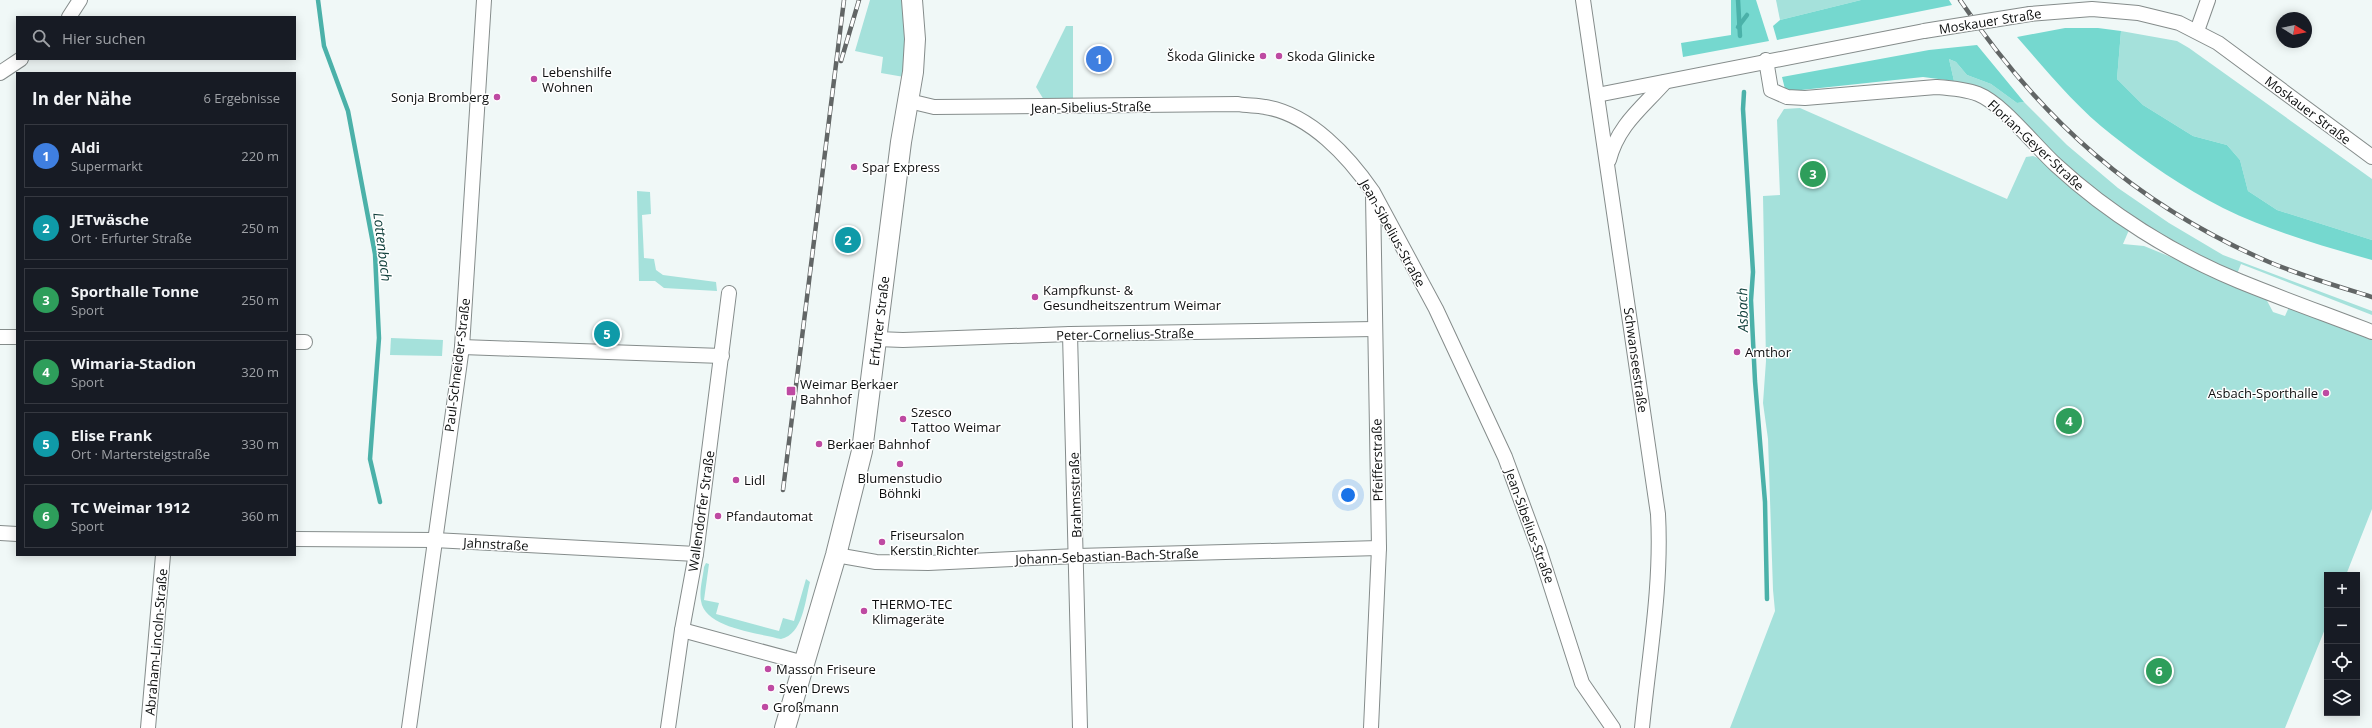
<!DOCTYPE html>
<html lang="de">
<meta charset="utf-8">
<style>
:root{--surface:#171b24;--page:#20242c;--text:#f1f3f6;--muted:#9ea1a6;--line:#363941;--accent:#0b8043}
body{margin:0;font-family:"Open Sans",sans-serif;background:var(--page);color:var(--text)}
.controls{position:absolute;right:12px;bottom:12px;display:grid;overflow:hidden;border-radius:0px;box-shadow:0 2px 10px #0003}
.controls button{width:36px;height:36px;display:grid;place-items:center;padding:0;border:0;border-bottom:1px solid var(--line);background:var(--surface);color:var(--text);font:20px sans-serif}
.compass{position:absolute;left:2276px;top:12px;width:36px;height:36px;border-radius:50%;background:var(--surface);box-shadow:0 2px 10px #0003;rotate:100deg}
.you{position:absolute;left:1348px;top:495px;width:14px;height:14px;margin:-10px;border:3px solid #fff;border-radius:50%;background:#1a73e8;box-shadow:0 0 0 6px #1a73e833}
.badge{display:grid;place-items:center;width:26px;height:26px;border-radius:50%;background:var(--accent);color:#fff;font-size:13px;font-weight:700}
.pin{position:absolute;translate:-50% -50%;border:2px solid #fff;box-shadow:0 1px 4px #0006}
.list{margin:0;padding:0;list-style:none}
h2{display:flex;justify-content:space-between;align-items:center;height:52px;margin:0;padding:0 16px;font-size:17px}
h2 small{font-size:13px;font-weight:400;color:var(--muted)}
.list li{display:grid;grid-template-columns:26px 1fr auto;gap:12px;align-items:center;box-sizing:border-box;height:64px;margin:0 8px 8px;padding:0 8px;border:1px solid var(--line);border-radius:0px}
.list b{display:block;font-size:15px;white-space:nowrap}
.list p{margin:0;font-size:13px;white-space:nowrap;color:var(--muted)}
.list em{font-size:13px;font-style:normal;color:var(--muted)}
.icon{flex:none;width:22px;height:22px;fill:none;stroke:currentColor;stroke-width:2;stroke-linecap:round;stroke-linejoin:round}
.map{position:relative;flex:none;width:2372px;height:728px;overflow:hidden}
.search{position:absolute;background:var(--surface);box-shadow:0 2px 10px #0003;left:16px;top:16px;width:280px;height:44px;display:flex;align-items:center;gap:10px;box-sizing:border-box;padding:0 14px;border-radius:0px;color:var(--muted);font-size:15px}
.panel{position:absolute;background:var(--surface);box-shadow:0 2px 10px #0003;left:16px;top:72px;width:280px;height:484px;border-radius:0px}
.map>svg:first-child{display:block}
.green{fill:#a5e1db}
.forest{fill:#75d8cf}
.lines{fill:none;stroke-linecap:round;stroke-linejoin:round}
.stream{stroke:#4bb1a9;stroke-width:4.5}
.street-casing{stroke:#858c8b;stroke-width:16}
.secondary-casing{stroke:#858c8b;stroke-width:22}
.street{stroke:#fff;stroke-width:14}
.secondary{stroke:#fff;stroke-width:20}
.rail-casing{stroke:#626666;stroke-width:4.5}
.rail{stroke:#fff;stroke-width:3;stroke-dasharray:9;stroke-linecap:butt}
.street-bridge-casing{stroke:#858c8b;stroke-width:16;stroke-linecap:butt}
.street-bridge{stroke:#fff;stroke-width:14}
.poi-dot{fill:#be4aa2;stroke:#fff;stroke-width:1.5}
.labels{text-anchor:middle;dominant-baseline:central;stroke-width:3;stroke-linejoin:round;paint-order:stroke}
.street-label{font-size:13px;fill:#0c0e0e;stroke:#fff}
.poi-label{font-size:13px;fill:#0c0e0e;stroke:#fff;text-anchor:start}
.water-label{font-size:14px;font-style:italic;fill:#11403c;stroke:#fff}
</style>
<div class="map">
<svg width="2372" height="728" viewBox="0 0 2372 728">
<rect width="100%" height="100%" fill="#f0f8f7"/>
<g class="green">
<polygon points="870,0 904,0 907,51 904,77 881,73 883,57 855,51"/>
<polygon points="1776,0 1861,0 1780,20"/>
<polygon points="1066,26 1073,26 1073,100 1044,100 1036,87"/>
<polygon points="2121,31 2177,41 2189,48 2372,179 2372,240 2277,210 2248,191 2240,160 2227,145 2193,136 2143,105 2117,79"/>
<path d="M1949,59L1956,62L1967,75L1991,84L2017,103L2024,102L2067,145L2118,188L2169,223L2223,255L2372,311V315L2241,264L2237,274C2188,249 2139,224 2095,191C2054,159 2015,122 1975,88L1954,81Z"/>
<polygon points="1800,108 2007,199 2026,157 2033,156 2038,158 2079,193 2129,230 2123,244 2144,246 2264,295 2273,312 2285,316 2289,307 2372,340 2372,509 2346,575 2327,575 2327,624 2285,728 1730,728 1775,611 1773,590 1768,439 1763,403 1766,361 1763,196 1780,195 1777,120 1784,109"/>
<polygon points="637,191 650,192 651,214 642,215 644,258 654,259 656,270 663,275 716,282 717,291 664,288 655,281 639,281"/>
<polygon points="391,338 443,340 442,356 390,355"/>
<path d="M706,563L709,564L704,600L719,603L716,614L779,631L783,618L794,621L806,579L810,582C805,601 803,634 781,639C758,633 705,628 701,601C699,591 703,577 704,567Z"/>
</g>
<g class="forest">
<polygon points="1731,0 1756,0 1769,41 1683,57 1681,43 1731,35"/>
<polygon points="1861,0 1949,0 1952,5 1777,40 1773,26 1780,20"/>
<path d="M2065,28H2098L2121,31L2117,79L2143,105L2193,136L2227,145L2240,160L2248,191L2277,210L2372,240V260C2322,246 2270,231 2223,208C2184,188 2146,162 2112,135C2076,107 2047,71 2017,37Z"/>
<polygon points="1977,45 2024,102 2017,103 1991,84 1967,75 1956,62 1949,59 1954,81 1923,77 1792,91 1785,89 1782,77 1929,50"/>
</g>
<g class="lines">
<g class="stream">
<polyline points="318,0 324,46 348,111 375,254 379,338 370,459 380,502"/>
<polyline points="1738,0 1740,36"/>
<polyline points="1738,27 1747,15"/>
<polyline points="1744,92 1743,109 1753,272 1751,300 1755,381 1765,502 1767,599"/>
</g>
<g class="street-casing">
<g id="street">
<path d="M1583,0L1658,514C1662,586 1649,656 1642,728"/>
<polyline points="2030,14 2092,9 2138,13 2179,23 2218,43 2372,157"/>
<polyline points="69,17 80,0"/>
<polyline points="2197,31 2208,0"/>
<path d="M1766,60L1771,90L1787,97L1805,98L1936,87C1950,88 1965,89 1978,94C2003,104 2034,145 2056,165C2108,213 2173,254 2239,281C2283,299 2328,315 2372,332"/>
<polyline points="0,73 21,59"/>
<polyline points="1597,95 1924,31"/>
<path d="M909,101L934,107L1238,104C1247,106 1256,105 1265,107C1310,114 1349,157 1373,192L1436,309L1505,457L1539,549L1582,683L1613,728"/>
<path d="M1609,160C1618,125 1642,108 1665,82"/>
<polyline points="1070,334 1080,728"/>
<polyline points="0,337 17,337"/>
<polyline points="877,339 903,340 1070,334 1374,329"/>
<polyline points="295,342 305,342"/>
<polyline points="462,347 722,356"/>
<polyline points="0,533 17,534"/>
<polyline points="295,539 434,540 696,554"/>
<polyline points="836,555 876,562 928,563 1077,556 1379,548"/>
<polyline points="682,630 804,663"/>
<polyline points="148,728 163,555"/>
<polyline points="409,728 462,347 484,0"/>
<polyline points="668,728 682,630 696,554 729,293"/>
<polyline points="1371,728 1379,548 1373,195"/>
</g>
</g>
<g class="secondary-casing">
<polyline id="secondary" points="785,728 836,555 862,451 901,142 913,72 915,39 912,0"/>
</g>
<use href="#street" class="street"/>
<use href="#secondary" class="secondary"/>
<g class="rail-casing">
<g id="rail">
<path d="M1960,0C2040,119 2136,205 2269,262C2302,276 2337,286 2372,297"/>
<polyline points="841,61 859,0"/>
<polyline points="783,490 844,0"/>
</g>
</g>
<use href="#rail" class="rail"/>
<g class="street-bridge-casing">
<polyline id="street-bridge" points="1924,31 2030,14"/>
</g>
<use href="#street-bridge" class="street-bridge"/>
</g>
<g class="poi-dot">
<circle cx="1263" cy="56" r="4"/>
<circle cx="1279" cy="56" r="4"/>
<circle cx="534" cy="79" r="4"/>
<circle cx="497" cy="97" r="4"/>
<circle cx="854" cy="167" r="4"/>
<circle cx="1035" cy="297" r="4"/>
<circle cx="1737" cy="352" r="4"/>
<rect x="786" y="386" width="10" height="10" rx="2"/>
<circle cx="2326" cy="393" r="4"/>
<circle cx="903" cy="419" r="4"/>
<circle cx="819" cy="444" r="4"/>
<circle cx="900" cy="464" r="4"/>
<circle cx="736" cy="480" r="4"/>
<circle cx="718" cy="516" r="4"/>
<circle cx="882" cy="542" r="4"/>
<circle cx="864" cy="611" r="4"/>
<circle cx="768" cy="669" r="4"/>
<circle cx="771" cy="688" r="4"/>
<circle cx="765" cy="707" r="4"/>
</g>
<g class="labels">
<g class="street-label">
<text transform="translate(1990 21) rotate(-9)">Moskauer Straße</text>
<text transform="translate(1091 107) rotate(-1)">Jean-Sibelius-Straße</text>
<text transform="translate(2308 110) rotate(37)">Moskauer Straße</text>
<text transform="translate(2036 145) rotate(43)">Florian-Geyer-Straße</text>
<text transform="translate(1393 233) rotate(61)">Jean-Sibelius-Straße</text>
<text transform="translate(879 321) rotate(-83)">Erfurter Straße</text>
<text transform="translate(1125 334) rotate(-1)">Peter-Cornelius-Straße</text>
<text transform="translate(1636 360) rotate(82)">Schwanseestraße</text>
<text transform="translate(457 365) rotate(-83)">Paul-Schneider-Straße</text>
<text transform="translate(1377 460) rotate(-91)">Pfeifferstraße</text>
<text transform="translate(1075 495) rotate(-92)">Brahmsstraße</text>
<text transform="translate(701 511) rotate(-82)">Wallendorfer Straße</text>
<text transform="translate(1530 526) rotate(70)">Jean-Sibelius-Straße</text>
<text transform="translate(496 544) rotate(3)">Jahnstraße</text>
<text transform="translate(1107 556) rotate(-2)">Johann-Sebastian-Bach-Straße</text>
<text transform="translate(156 642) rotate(-85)">Abraham-Lincoln-Straße</text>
</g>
<g class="poi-label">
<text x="1255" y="56" text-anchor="end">Škoda Glinicke</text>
<text x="1287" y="56">Skoda Glinicke</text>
<text x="542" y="72">Lebenshilfe<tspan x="542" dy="15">Wohnen</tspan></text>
<text x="489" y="97" text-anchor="end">Sonja Bromberg</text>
<text x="862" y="167">Spar Express</text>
<text x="1043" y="290">Kampfkunst- &amp;<tspan x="1043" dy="15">Gesundheitszentrum Weimar</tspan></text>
<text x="1745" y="352">Amthor</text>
<text x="800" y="384">Weimar Berkaer<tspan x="800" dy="15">Bahnhof</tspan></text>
<text x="2318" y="393" text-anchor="end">Asbach-Sporthalle</text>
<text x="911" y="412">Szesco<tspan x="911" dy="15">Tattoo Weimar</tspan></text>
<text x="827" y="444">Berkaer Bahnhof</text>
<text x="900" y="478" text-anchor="middle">Blumenstudio<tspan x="900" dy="15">Böhnki</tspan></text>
<text x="744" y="480">Lidl</text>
<text x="726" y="516">Pfandautomat</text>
<text x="890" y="535">Friseursalon<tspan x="890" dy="15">Kerstin Richter</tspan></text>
<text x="872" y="604">THERMO-TEC<tspan x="872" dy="15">Klimageräte</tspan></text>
<text x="776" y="669">Masson Friseure</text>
<text x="779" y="688">Sven Drews</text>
<text x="773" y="707">Großmann</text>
</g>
<g class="water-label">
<text transform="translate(383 247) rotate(83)">Lottenbach</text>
<text transform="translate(1742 310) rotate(-91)">Asbach</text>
</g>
</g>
</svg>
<div class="controls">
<button>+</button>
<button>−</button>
<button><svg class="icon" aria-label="locate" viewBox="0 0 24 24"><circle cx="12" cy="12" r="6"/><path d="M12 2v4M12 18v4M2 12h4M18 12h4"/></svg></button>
<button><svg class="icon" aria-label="layers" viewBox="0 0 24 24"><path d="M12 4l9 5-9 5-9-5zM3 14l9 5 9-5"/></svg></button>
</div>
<svg class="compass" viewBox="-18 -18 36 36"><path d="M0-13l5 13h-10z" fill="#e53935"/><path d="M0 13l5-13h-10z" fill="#9ea1a6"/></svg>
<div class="you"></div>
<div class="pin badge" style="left:1099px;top:59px;background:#3f7fe0">1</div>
<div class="pin badge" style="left:848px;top:240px;background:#0f9aa8">2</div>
<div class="pin badge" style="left:1813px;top:174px;background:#2e9e5b">3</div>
<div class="pin badge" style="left:2069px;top:421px;background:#2e9e5b">4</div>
<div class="pin badge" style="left:607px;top:334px;background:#0f9aa8">5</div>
<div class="pin badge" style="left:2159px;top:671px;background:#2e9e5b">6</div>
<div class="search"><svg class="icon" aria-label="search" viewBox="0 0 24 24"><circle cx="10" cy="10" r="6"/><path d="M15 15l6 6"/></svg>Hier suchen</div>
<section class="panel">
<h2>In der Nähe<small>6 Ergebnisse</small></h2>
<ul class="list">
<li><span class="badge" style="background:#3f7fe0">1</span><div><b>Aldi</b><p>Supermarkt</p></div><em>220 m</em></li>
<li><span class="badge" style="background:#0f9aa8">2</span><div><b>JETwäsche</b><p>Ort · Erfurter Straße</p></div><em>250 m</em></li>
<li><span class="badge" style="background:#2e9e5b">3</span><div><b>Sporthalle Tonne</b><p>Sport</p></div><em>250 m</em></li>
<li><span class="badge" style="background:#2e9e5b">4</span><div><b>Wimaria-Stadion</b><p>Sport</p></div><em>320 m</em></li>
<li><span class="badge" style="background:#0f9aa8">5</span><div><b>Elise Frank</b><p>Ort · Martersteigstraße</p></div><em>330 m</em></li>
<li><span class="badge" style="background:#2e9e5b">6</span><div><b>TC Weimar 1912</b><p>Sport</p></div><em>360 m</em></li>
</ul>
</section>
</div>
